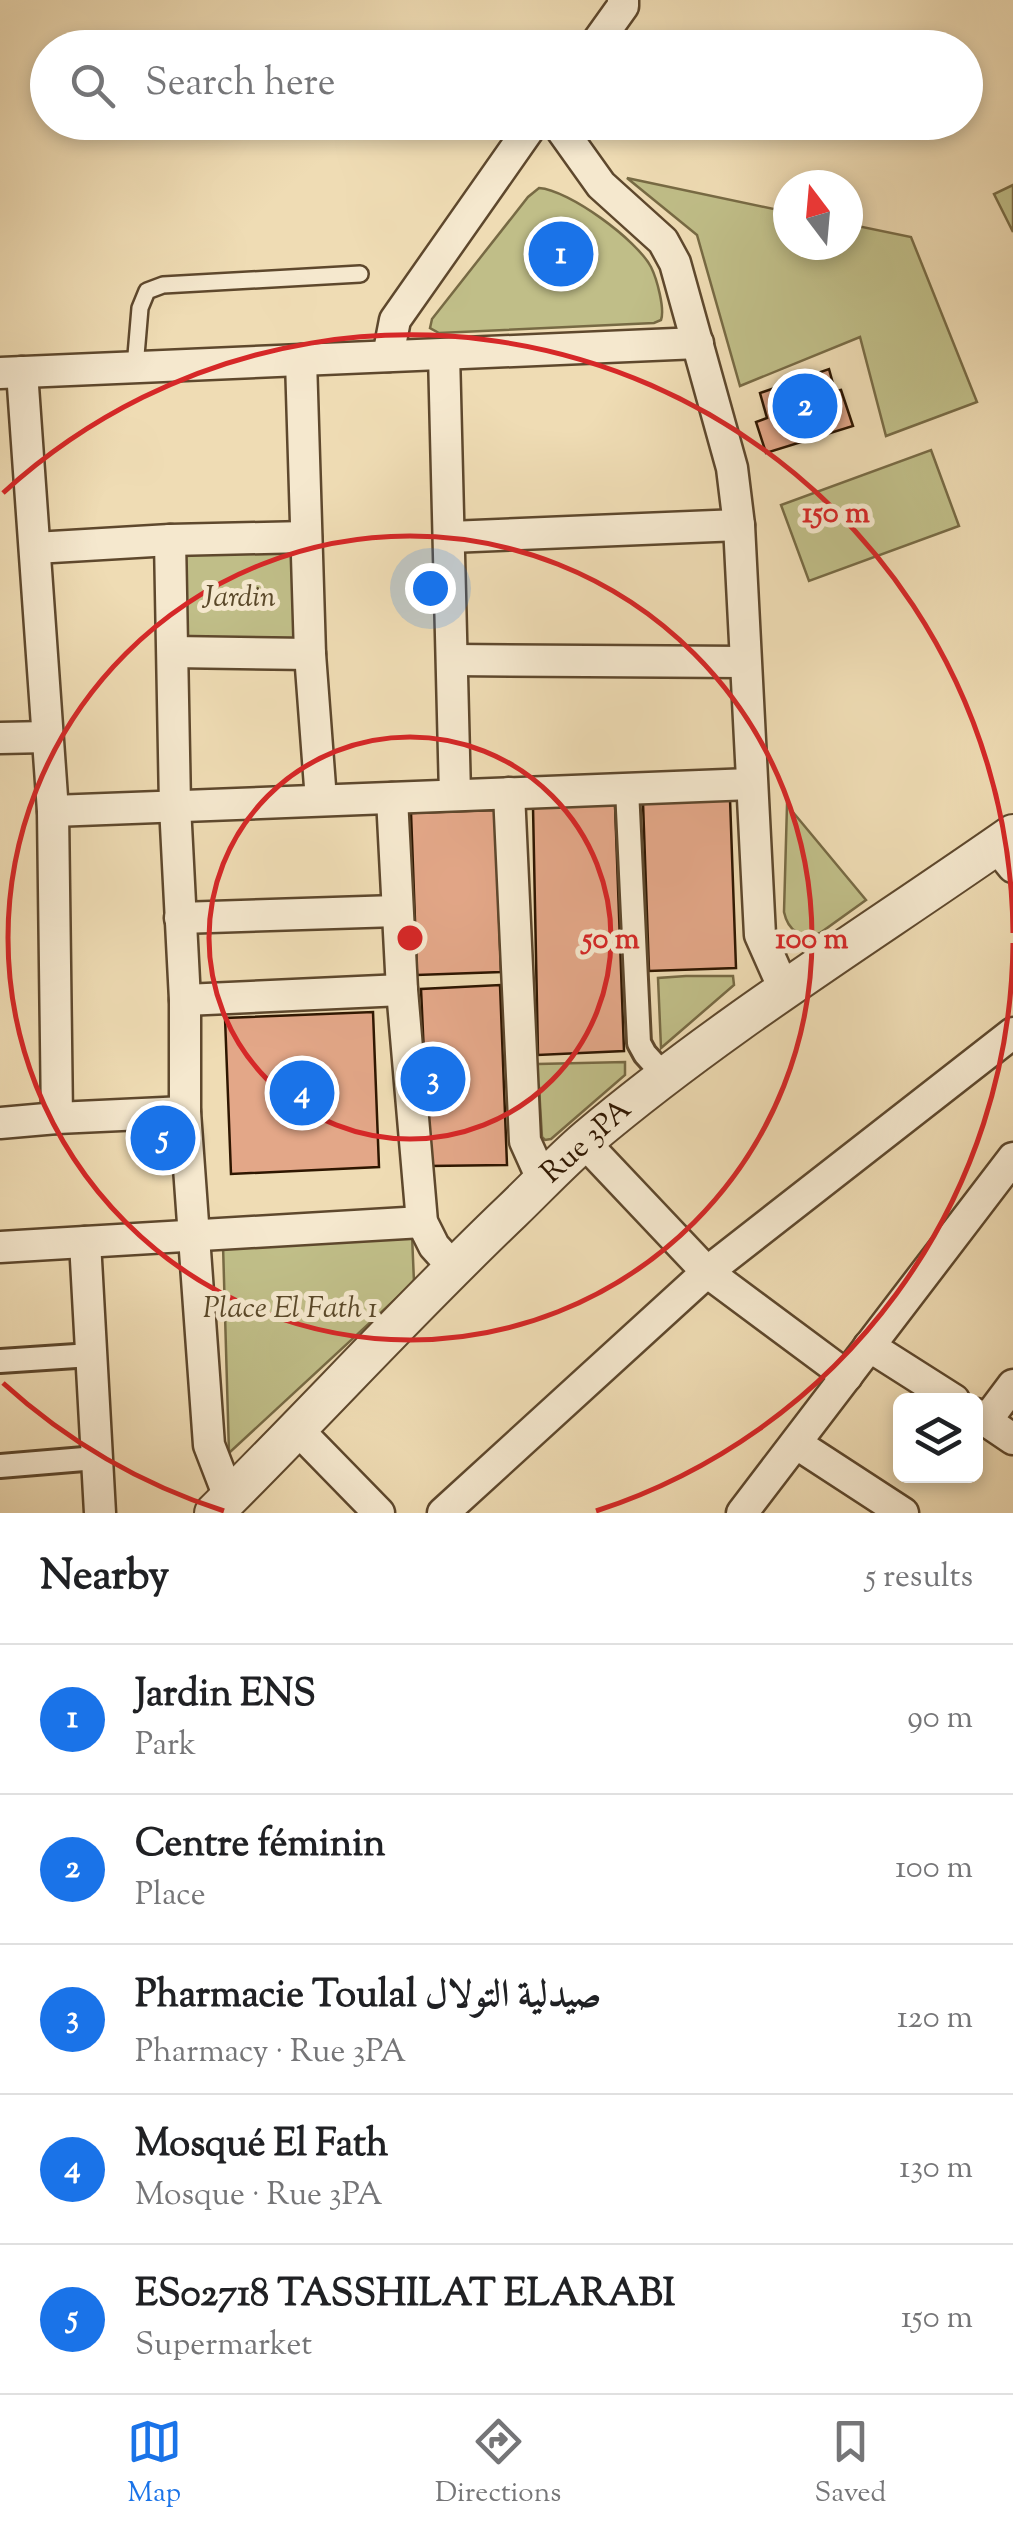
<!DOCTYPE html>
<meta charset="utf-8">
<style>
:root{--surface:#fff;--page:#f6f6f6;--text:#202124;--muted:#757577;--line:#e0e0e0;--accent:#1a73e8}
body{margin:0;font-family:"Sorts Mill Goudy",Amiri,serif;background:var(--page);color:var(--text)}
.controls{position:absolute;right:30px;bottom:30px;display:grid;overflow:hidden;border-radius:15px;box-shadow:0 5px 15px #0003}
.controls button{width:90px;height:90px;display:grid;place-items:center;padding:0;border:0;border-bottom:2px solid var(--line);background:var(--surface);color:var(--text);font:50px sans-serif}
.compass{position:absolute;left:773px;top:170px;width:90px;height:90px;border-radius:50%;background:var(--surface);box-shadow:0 5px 15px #0003;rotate:344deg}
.you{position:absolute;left:430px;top:588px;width:35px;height:35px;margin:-25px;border:8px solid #fff;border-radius:50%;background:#1a73e8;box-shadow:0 0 0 15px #1a73e833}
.badge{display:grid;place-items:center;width:65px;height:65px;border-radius:50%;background:var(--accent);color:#fff;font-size:32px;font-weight:700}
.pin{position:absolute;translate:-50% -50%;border:5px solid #fff;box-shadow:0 2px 10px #0006}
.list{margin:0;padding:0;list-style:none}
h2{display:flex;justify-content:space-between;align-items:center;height:130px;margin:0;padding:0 40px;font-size:42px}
h2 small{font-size:32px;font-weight:400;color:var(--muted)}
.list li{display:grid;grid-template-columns:65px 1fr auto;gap:30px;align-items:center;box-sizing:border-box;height:150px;padding:0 40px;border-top:2px solid var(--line)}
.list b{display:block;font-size:38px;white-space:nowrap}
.list p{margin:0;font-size:32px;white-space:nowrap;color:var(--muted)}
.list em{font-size:32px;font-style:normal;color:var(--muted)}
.icon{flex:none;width:55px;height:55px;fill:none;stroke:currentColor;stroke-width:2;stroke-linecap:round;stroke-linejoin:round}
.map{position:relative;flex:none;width:1013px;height:1513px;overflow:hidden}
.search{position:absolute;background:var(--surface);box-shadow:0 5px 15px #0003;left:30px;right:30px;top:30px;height:110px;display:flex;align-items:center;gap:25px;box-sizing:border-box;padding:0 35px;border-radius:55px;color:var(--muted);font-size:38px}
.sheet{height:880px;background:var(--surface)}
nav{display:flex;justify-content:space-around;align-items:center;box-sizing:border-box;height:140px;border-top:2px solid var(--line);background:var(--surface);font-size:28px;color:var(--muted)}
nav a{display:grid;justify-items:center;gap:5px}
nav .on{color:var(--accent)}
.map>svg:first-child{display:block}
.green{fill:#c0be88;stroke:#776a44;stroke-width:2.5}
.building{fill:#e3a788;stroke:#2e1600;stroke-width:2.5}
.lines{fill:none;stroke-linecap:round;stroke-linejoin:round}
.service-casing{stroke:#5e482d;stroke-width:20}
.pedestrian-casing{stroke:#5e482d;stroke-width:28}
.minor-casing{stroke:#5e482d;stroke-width:35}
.tertiary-casing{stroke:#5e482d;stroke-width:42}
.service{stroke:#f5e8ce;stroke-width:15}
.pedestrian{stroke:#f5e8ce;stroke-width:22}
.minor{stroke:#f5e8ce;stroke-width:30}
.tertiary{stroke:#f5e8ce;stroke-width:38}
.ring{fill:none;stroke:#d62828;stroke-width:5}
.labels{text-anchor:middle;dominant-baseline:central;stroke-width:10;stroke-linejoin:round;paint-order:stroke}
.park-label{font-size:30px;font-style:italic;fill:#5a4829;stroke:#f5e8ce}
.street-label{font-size:30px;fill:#2e1600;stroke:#f5e8ce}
.centre{fill:#d62828;stroke:#f5e8ce;stroke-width:5}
.ring-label{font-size:30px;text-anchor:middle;font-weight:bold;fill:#d62828;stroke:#f5e8ce;stroke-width:10;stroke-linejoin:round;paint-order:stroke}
</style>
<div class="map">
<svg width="1013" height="1513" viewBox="0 0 1013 1513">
<rect width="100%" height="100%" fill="#efdcb4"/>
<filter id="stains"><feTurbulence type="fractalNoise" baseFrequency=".002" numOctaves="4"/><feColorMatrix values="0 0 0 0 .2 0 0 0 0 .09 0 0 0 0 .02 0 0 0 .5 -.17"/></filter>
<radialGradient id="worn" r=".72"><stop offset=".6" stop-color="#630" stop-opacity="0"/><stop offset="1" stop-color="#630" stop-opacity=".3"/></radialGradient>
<g class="green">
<polygon points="627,178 788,212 788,245 848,245 848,224 911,237 977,402 886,436 860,337 740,386 697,235"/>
<polygon points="1013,185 1013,232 994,194"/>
<path d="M539,188C569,190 637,240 651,267C657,279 665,309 661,320L654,323L439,333L430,328L432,319L528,197Z"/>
<polygon points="931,450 959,526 809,581 781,505"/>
<polygon points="293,547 298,646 184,649 180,552"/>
<path d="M787,805L866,900L820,933C801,939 788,931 784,912Z"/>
<polygon points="686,976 733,976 734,985 661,1048 658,978"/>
<polygon points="625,1062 625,1075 551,1139 545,1140 542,1137 539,1087 536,1080 538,1064"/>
<polygon points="412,1235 414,1282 229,1453 223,1245"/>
</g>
<g class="building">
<polygon points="829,369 835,391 841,390 853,426 766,453 756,422 767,418 760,393"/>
<polygon points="730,799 736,968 649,971 643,803"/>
<polygon points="615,804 624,1051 538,1055 533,807"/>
<polygon points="495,810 501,972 417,975 411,813"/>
<polygon points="500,985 507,1165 429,1166 421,989"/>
<polygon points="373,1012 379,1167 231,1174 225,1018"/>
</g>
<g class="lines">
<g class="service-casing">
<polyline id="service" points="135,367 140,308 147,291 163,285 360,274"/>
</g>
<g class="pedestrian-casing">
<g id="pedestrian">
<polyline points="627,789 639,1043 645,1054 664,1075"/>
<polyline points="0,1361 91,1355"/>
<polyline points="0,1466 96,1458"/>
</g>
</g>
<g class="minor-casing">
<g id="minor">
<polyline points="593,48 623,6 623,0"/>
<polyline points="556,122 601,185 663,241 675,263 732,468 739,525 760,935 784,989"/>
<polyline points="444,354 455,795"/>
<polyline points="388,356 395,320 534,122"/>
<polyline points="301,360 310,654 321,800"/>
<polyline points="22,372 53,811 57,1118"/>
<polyline points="0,373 698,343"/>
<polyline points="450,537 739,525"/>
<polyline points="170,540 175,806 185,1000 185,1112 209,1445 229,1497"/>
<polyline points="35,548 170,540 306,537"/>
<polyline points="173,652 310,654"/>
<polyline points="453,660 744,662"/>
<polyline points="0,738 47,737"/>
<polyline points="509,793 525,1141 543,1181"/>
<polyline points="392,798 402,990 422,1222 434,1246 453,1267"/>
<polyline points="53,811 751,784"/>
<polyline points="996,846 1013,867"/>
<polyline points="180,918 397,911"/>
<polyline points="185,1000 402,990"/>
<polyline points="0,1123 57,1118 185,1112"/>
<polyline points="584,1142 707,1272 847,1376"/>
<polyline points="85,1242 100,1513"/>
<polyline points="0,1247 422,1222"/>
<polyline points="869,1346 954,1400"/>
<polyline points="976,1414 1013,1439"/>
<polyline points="986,1421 1013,1385"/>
<polyline points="298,1430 379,1513"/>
<polyline points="797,1444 903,1513"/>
<polyline points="443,1513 707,1272 1013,1033"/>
<polyline points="742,1513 1013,1158"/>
</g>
</g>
<g class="tertiary-casing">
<path id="tertiary" d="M214,1513C314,1414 409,1309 512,1211C537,1187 561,1161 588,1138C722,1025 870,934 1013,834"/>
</g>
<use href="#service" class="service"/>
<use href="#pedestrian" class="pedestrian"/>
<use href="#minor" class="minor"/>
<use href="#tertiary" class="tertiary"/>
</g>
<g class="ring">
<circle cx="410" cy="938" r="201"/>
<circle cx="410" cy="938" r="402"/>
<path d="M1013 943A603 603 0 0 1 596 1511M224 1511A603 603 0 0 1 3 1383M3 493A603 603 0 0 1 1013 933"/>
</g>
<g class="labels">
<g class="park-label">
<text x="239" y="598">Jardin</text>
<text x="290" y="1309">Place El Fath 1</text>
</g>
<g class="street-label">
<text transform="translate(587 1142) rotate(-42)">Rue 3PA</text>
</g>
</g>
<circle cx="410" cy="938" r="15" class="centre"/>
<g class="ring-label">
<text x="836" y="522">150 m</text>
<text x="611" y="948">50 m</text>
<text x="812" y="948">100 m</text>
</g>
<rect width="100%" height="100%" filter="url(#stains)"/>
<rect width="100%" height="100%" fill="url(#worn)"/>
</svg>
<div class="controls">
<button><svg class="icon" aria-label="layers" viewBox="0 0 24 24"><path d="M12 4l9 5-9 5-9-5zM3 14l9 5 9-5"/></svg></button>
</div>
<svg class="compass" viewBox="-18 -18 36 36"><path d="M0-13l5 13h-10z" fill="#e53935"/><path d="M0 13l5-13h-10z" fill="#757577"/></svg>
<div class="you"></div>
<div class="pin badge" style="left:561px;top:254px">1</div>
<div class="pin badge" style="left:805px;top:406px">2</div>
<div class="pin badge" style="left:433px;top:1079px">3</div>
<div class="pin badge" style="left:302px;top:1093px">4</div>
<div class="pin badge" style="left:163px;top:1138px">5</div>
<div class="search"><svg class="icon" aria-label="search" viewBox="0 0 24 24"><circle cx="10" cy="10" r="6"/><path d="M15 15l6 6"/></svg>Search here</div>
</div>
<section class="sheet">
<h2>Nearby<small>5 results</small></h2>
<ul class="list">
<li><span class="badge">1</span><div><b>Jardin ENS</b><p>Park</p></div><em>90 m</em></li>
<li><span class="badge">2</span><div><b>Centre féminin</b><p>Place</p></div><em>100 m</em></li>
<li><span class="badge">3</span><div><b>Pharmacie Toulal صيدلية التولال</b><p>Pharmacy · Rue 3PA</p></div><em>120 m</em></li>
<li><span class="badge">4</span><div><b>Mosqué El Fath</b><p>Mosque · Rue 3PA</p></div><em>130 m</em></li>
<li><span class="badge">5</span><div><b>ES02718 TASSHILAT ELARABI</b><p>Supermarket</p></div><em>150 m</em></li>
</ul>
</section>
<nav>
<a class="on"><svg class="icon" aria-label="map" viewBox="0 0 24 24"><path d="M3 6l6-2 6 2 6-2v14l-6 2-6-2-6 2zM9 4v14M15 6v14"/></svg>Map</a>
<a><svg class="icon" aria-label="directions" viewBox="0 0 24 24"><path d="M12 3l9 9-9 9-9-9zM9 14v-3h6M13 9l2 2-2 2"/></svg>Directions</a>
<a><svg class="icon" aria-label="saved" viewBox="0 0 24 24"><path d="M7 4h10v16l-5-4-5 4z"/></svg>Saved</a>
</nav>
